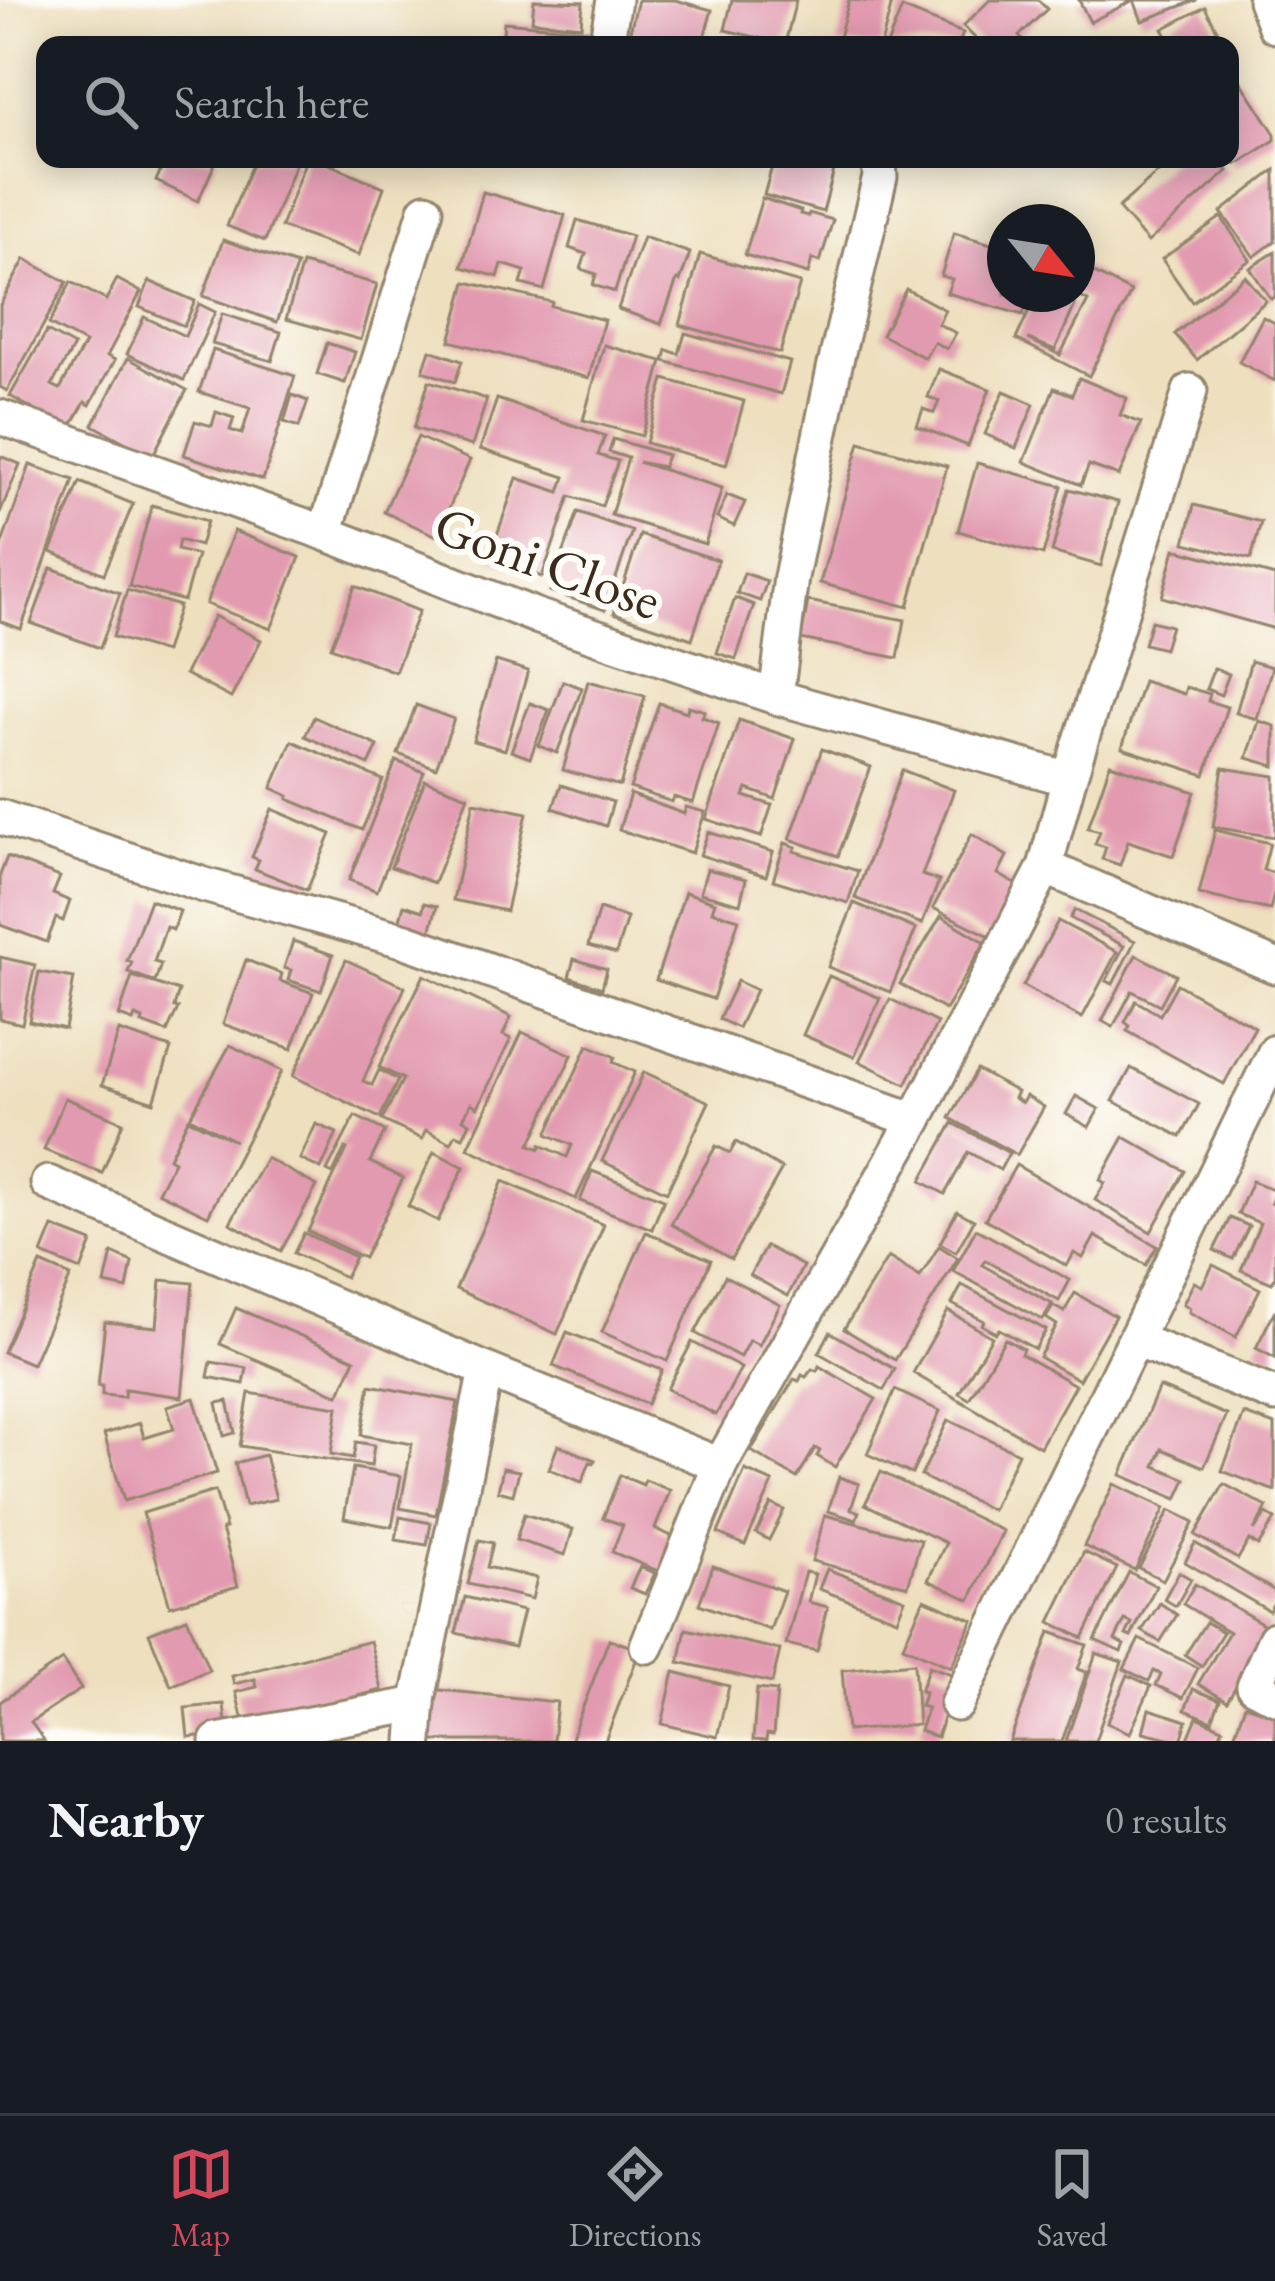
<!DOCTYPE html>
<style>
:root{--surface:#171b24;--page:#20242c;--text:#f1f3f6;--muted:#9ea1a6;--line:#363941;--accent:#d1495b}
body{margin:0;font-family:"EB Garamond",serif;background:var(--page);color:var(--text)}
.compass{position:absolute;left:987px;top:204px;width:108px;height:108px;border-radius:50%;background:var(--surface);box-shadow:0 6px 30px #0003;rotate:120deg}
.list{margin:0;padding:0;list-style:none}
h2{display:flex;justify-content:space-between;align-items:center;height:156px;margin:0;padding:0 48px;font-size:51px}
h2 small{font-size:39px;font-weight:400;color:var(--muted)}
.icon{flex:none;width:66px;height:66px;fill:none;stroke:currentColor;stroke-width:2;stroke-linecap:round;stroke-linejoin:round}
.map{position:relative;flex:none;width:1275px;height:1741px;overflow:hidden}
.search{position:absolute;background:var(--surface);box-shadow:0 6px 30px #0003;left:36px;right:36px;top:36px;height:132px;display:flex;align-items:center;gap:30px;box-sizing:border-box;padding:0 42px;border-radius:24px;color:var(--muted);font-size:45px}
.sheet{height:372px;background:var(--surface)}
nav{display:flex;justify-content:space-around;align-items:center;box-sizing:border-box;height:168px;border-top:3px solid var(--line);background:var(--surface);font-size:33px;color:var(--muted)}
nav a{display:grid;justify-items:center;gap:6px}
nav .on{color:var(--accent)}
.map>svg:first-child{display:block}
.building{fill:#e29ab0}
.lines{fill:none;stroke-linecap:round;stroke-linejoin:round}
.minor-casing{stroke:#94856e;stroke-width:39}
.minor{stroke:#fff;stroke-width:33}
.labels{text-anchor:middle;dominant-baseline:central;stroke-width:12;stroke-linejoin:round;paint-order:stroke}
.street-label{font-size:54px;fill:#3b2a1e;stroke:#fdfcf7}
</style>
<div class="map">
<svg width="1275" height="1741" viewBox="0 0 1275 1741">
<rect width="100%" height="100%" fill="#fdfcf7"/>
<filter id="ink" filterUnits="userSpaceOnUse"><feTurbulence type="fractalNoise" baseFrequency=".00833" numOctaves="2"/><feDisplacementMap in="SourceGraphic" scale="24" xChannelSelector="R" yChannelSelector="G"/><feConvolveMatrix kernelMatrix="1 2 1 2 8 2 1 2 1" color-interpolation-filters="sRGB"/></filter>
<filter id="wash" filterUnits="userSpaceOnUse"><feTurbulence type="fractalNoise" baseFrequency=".004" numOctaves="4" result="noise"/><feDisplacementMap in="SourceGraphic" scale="48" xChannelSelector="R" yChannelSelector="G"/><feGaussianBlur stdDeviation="2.7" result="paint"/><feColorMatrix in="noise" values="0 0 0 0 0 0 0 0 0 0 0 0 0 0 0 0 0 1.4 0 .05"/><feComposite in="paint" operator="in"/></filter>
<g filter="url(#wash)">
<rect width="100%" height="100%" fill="#eee0bf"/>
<g id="blocks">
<g class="building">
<polygon points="534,0 583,2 581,26 532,21"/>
<polygon points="638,0 675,0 712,10 702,45 652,45 653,42 629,35"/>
<polygon points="732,0 796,0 785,44 725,30"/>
<polygon points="849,0 892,3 881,45 837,45"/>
<polygon points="990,0 1038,0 1047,9 1019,36 1027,45 982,45 963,26"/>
<polygon points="1079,0 1197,0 1142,21 1134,0 1090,22"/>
<polygon points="1205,7 1225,45 1172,45 1163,29"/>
<polygon points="902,8 963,33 958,45 887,45"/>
<polygon points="504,22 588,30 587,45 502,45"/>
<polygon points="1238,77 1275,134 1275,140 1236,165 1230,155 1230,82"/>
<polygon points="166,159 217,159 198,201 156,181"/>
<polygon points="254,159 297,159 265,241 227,226"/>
<polygon points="306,159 317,159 384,187 359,255 281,227"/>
<polygon points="774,159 837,159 823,212 764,195"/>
<polygon points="1173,159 1217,159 1228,171 1148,242 1118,208"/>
<polygon points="1275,170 1275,241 1254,257 1221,212"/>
<polygon points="483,192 565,215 544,290 521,284 525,271 502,264 498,277 462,267"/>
<polygon points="762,198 801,211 800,214 808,216 809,213 833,220 820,262 812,259 808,274 745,255"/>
<polygon points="1221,217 1250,260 1192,302 1162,259"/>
<polygon points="577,220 632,236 615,292 593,285 596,274 581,269 586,254 569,248"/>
<polygon points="954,233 1005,248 1005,294 1030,294 1023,315 947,293 952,279 941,276"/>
<polygon points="643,237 690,253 680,281 677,280 661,324 618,309"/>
<polygon points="223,240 297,265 277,322 203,296"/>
<polygon points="1275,252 1275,297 1271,299 1250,268"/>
<polygon points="700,254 800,283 780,353 680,325"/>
<polygon points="25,259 67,282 7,391 0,387 0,305"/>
<polygon points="302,264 377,284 361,340 286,319"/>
<polygon points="1077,264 1131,292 1089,376 1016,339 1037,294 1051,294 1075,305 1055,350 1028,339 1060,355 1088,301 1077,295"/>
<polygon points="1245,276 1266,301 1197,360 1175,334"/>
<polygon points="117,279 141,292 107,356 115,360 90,405 85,402 69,430 10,396 47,331 74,346 52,385 60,389 85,343 49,324 71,282 106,300"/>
<polygon points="149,281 195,301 184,326 139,307"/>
<polygon points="466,282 552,302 551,306 604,320 589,378 450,341"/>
<polygon points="906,289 945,310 938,324 956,333 947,349 934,342 925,358 882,335"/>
<polygon points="199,304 215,312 184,380 127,354 144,317 185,336"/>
<polygon points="222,314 281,332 272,361 212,344"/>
<polygon points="1263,317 1275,323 1275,381 1239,362"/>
<polygon points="685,333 790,362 781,394 664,361 667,350 679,354"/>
<polygon points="327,343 355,352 345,383 317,374"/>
<polygon points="604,345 662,361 642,436 583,420"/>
<polygon points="213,350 295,376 263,480 184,455 195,421 212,426 216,412 234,418 230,430 242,434 250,408 199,392"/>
<polygon points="430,350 462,361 455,382 423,371"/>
<polygon points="128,358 187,390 152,457 93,425"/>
<polygon points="939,369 990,389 968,446 917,426 923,409 934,413 939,401 928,397"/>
<polygon points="1079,378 1127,398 1120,415 1141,423 1119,476 1089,465 1081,485 1024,462 1054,388 1072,395"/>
<polygon points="664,379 744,401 726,465 646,443"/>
<polygon points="429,381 487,399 472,446 414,428"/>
<polygon points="1004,391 1034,404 1016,448 985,434"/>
<polygon points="292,395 308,401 299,427 284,422"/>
<polygon points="497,399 605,436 598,455 618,461 602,506 570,496 542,577 489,558 517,478 560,492 565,477 480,449"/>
<polygon points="418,437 470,460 437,536 384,512"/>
<polygon points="613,439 667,455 663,467 638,462 722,488 705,544 611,515 628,458 609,452"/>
<polygon points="860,442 947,466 908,607 820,583"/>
<polygon points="0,456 20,464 0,513"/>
<polygon points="977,463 1062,486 1043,555 958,531"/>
<polygon points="30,465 74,480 21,629 0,621 0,549"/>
<polygon points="80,482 133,504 104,574 51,552"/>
<polygon points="1069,489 1118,502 1101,566 1052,552"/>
<polygon points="727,495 745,502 734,526 717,518"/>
<polygon points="152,505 207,521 200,546 179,540 177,550 197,555 184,601 129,586"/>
<polygon points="1194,505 1261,522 1251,559 1185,543"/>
<polygon points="578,512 632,531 605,610 550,591"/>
<polygon points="234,531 300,557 271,629 206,604"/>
<polygon points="640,535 718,560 692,639 614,613"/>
<polygon points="1175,549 1275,576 1275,629 1162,597"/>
<polygon points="51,568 120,593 100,648 31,623"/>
<polygon points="744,573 767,581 760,601 737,593"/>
<polygon points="355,586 419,611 395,672 331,647"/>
<polygon points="127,590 179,606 165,652 113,637"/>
<polygon points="735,598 754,605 736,659 717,653"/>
<polygon points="808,601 905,620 898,658 801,639"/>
<polygon points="214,616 261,640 231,698 185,674"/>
<polygon points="1151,621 1171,626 1164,649 1144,644"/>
<polygon points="496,661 528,671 505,750 473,741"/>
<polygon points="1251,661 1272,667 1257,719 1236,713"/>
<polygon points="1214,668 1229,674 1221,695 1206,689"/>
<polygon points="563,681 582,688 557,753 539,746"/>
<polygon points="588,681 645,696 620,786 563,770"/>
<polygon points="1143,681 1184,694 1186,687 1210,694 1208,701 1227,707 1205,775 1122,748"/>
<polygon points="530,703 549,710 530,758 511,751"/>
<polygon points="659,703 687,712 688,706 705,711 702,717 719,723 693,803 674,797 672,802 630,788"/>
<polygon points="416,705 454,719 436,768 398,754"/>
<polygon points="314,717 378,746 369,765 305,736"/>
<polygon points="739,720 795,739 775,799 747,789 744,796 772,805 761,837 706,819"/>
<polygon points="1259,721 1275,726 1275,766 1247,758"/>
<polygon points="292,741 383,780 362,830 288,799 289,796 272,788"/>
<polygon points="822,749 871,767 838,856 790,839"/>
<polygon points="396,761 424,772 377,891 349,880"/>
<polygon points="1110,764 1195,792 1173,856 1128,841 1120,865 1102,859 1106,847 1095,844 1100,831 1088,828"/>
<polygon points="1223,768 1275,776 1275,837 1213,827"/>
<polygon points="902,770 954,790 922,875 939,881 922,924 855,898"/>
<polygon points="425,780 468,796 434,883 391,867"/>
<polygon points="561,785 613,802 606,826 553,808"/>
<polygon points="630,794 684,814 686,807 705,812 692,853 619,830"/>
<polygon points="474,802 527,813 506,911 453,900"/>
<polygon points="272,809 331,834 307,890 255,869 259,860 252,857"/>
<polygon points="1215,830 1270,843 1263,870 1275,873 1275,889 1270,910 1199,894"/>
<polygon points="708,832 773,852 766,876 700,855"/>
<polygon points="972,834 1007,856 998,874 1019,886 992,937 933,908"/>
<polygon points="785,843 796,847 794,851 858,871 848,903 773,880"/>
<polygon points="7,857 60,877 53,894 70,901 63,921 56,918 47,942 0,925 0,875"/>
<polygon points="707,869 746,879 740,904 700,893"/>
<polygon points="685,892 715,902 712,911 739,919 713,999 656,980"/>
<polygon points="150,900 180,911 173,930 166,927 154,962 161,964 155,982 128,972 132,962 127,961"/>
<polygon points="424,903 437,906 430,932 399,923 404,905 423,911"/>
<polygon points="854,903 916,929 890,992 828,967"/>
<polygon points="599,909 627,918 616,954 588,946"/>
<polygon points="1075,910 1135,941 1113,984 1106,981 1124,946 1070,918"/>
<polygon points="941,916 985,942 945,1010 900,984"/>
<polygon points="1058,921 1117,952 1082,1018 1023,986"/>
<polygon points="293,941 333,955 321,991 288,980 291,970 284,968"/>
<polygon points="1136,955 1176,975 1160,1005 1132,991 1113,1027 1102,1021"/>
<polygon points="0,957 35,965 22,1024 0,1019"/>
<polygon points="574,959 607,969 602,988 569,977"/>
<polygon points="246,960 282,974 280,981 313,993 292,1049 223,1024"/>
<polygon points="346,960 405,987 363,1081 372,1085 379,1070 398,1080 380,1118 293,1076"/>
<polygon points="39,972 74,978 65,1029 29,1021"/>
<polygon points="424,975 511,1017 503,1035 511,1039 478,1107 471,1103 463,1119 470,1123 463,1137 456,1134 451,1143 426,1130 422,1139 382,1120 403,1079 379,1067"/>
<polygon points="132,976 179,991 174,1007 178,1008 167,1032 142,1023 143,1019 135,1016 133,1021 119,1016"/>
<polygon points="829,976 880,998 854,1057 803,1035"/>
<polygon points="737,981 756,990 738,1028 719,1019"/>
<polygon points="1177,984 1255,1027 1224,1084 1127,1031 1130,1026 1125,1022 1136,1001 1160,1015"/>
<polygon points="890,999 937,1023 906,1084 859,1061"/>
<polygon points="119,1031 171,1048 154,1102 102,1085"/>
<polygon points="522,1032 572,1055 530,1145 540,1149 541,1145 567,1157 572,1145 547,1134 588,1045 615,1057 613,1062 635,1072 576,1199 468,1148"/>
<polygon points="230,1045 282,1071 208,1216 158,1192 174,1161 169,1158 188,1119 235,1141 190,1117"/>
<polygon points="1131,1068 1199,1104 1181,1137 1113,1101"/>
<polygon points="977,1070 1017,1092 1014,1098 1022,1103 1026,1096 1044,1107 1017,1155 950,1118"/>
<polygon points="644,1072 709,1102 667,1192 602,1161"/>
<polygon points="1076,1096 1099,1109 1089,1127 1066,1114"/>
<polygon points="65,1098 123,1122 102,1173 44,1150"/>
<polygon points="355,1116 385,1131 370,1162 403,1178 364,1258 308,1231 347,1149 345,1148 333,1174 327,1171"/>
<polygon points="953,1123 1009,1153 1000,1170 968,1152 945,1194 921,1181"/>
<polygon points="316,1124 337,1133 321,1169 300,1159"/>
<polygon points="1124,1137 1185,1171 1151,1232 1095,1200 1105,1183 1100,1180"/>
<polygon points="736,1142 782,1169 731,1259 671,1224 716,1146 730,1153"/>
<polygon points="434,1152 464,1167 438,1221 408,1206"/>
<polygon points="266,1158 317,1186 281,1251 230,1223"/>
<polygon points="1016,1165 1157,1246 1146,1265 1095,1236 1083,1258 1074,1253 1067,1266 985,1219"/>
<polygon points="592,1171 664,1199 652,1229 580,1201"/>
<polygon points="503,1181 604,1225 557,1334 456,1289"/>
<polygon points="1252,1181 1275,1190 1271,1203 1275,1205 1275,1276 1272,1283 1241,1270 1260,1223 1238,1214"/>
<polygon points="957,1211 974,1220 956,1252 940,1243"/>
<polygon points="1230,1218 1249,1226 1233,1259 1214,1250"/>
<polygon points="53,1227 92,1242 81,1270 42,1254"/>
<polygon points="976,1229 1070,1280 1059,1301 985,1260 982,1265 1052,1304 1043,1320 953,1271"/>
<polygon points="646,1232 711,1260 667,1361 602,1332"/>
<polygon points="304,1233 355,1257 345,1277 294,1253"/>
<polygon points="766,1246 803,1266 788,1296 750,1275"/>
<polygon points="939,1246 958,1258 895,1360 844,1329 888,1257 920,1277"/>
<polygon points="112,1253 132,1262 127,1289 105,1284"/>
<polygon points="41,1263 71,1276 32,1364 3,1352"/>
<polygon points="1213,1265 1260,1289 1236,1337 1189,1312 1190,1308 1183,1304 1194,1282 1202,1286"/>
<polygon points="725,1276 780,1305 759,1345 749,1340 740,1357 695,1333"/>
<polygon points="161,1280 193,1283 182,1397 125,1389 124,1397 102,1395 102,1386 98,1386 105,1322 157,1327"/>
<polygon points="962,1285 1046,1330 1035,1349 999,1329 996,1333 982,1325 984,1321 952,1304"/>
<polygon points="1075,1293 1115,1316 1079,1380 1039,1357 1057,1325 1046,1318 1053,1306 1064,1312"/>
<polygon points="236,1308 355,1359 339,1395 220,1344"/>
<polygon points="1275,1310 1275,1358 1256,1348"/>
<polygon points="948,1311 992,1337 959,1393 969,1399 1005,1339 1023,1349 1021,1354 1075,1385 1040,1447 913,1373"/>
<polygon points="567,1332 662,1370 647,1404 553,1366"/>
<polygon points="830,1332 895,1369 884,1390 819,1353"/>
<polygon points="692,1342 741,1368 716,1415 667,1389"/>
<polygon points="211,1362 247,1368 244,1384 208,1377"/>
<polygon points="819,1366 876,1399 835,1467 817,1456 820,1451 815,1448 797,1478 751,1451 794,1379 799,1381 802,1375 806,1377 812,1369 817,1371"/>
<polygon points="370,1385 458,1402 436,1515 400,1508 412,1444 361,1435"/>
<polygon points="1159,1387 1227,1415 1204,1467 1162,1449 1155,1466 1186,1479 1177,1499 1121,1475"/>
<polygon points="895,1390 940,1411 912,1474 867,1454"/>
<polygon points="249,1393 338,1407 331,1454 353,1458 356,1442 374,1445 371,1466 240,1446"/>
<polygon points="194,1398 217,1473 124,1501 104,1434 140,1423 144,1438 174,1429 167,1406"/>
<polygon points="228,1401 235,1433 224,1436 217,1403"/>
<polygon points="1244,1414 1275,1425 1275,1491 1222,1471"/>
<polygon points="948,1420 1018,1453 992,1510 921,1476"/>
<polygon points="558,1445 595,1460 593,1463 590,1462 582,1482 549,1469"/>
<polygon points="265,1455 276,1499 245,1506 235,1463"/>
<polygon points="353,1468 401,1476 392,1527 344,1518"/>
<polygon points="503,1468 519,1471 513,1495 498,1491"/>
<polygon points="745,1470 773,1482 745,1545 718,1533"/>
<polygon points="881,1472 1003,1531 970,1600 928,1580 946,1543 865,1504"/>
<polygon points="620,1475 643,1485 645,1480 670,1490 655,1529 679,1539 665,1574 612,1552 623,1525 603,1518"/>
<polygon points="839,1477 859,1484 851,1509 859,1512 856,1520 828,1511"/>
<polygon points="1114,1484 1165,1508 1135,1570 1084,1546"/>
<polygon points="1224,1484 1267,1507 1254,1531 1266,1514 1275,1519 1258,1546 1249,1540 1238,1559 1195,1535"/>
<polygon points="215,1491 226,1528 222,1529 238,1586 170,1606 143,1513"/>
<polygon points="771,1504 784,1510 769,1540 756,1533"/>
<polygon points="1170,1510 1194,1522 1163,1580 1139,1568"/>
<polygon points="524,1514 573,1529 565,1555 516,1540"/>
<polygon points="825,1515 921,1540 908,1586 812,1561"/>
<polygon points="400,1517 431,1523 427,1545 396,1540"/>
<polygon points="479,1540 493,1543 487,1567 537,1578 532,1599 468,1584"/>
<polygon points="1195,1543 1275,1591 1275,1601 1269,1611 1185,1562"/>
<polygon points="1084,1552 1117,1568 1083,1638 1050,1622"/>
<polygon points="713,1566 784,1591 770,1630 699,1604"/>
<polygon points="640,1567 655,1573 645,1594 630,1588"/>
<polygon points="827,1569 905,1599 897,1619 819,1589"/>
<polygon points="805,1572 815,1574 808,1602 828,1607 817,1651 786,1644"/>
<polygon points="1129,1572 1156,1586 1131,1637 1126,1635 1132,1623 1125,1620 1115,1640 1124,1645 1121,1652 1095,1640"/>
<polygon points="1179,1572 1191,1579 1176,1606 1164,1599"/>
<polygon points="1195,1584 1270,1628 1227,1701 1198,1684 1229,1632 1183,1604"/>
<polygon points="465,1597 523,1611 514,1647 456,1633"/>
<polygon points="924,1599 973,1620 951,1667 903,1646"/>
<polygon points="1160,1603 1177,1615 1160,1642 1142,1631"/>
<polygon points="187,1618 209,1670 171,1686 149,1633"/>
<polygon points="1206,1622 1223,1632 1202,1666 1185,1655"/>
<polygon points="686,1629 780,1650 772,1683 679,1662"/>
<polygon points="1050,1632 1087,1645 1078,1669 1087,1672 1062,1741 1010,1741"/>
<polygon points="609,1639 640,1650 605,1741 570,1741"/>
<polygon points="1139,1639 1198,1668 1183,1698 1156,1685 1161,1674 1154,1671 1149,1681 1124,1669"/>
<polygon points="370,1641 382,1690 244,1725 236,1692 257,1687 255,1679 234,1684 232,1676"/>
<polygon points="1096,1653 1122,1662 1095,1741 1066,1741"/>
<polygon points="62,1660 81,1689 31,1722 44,1741 0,1741 0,1702"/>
<polygon points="914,1663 918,1725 847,1731 842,1670"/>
<polygon points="929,1666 957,1676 937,1737 920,1731 927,1708 920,1706 925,1692 920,1691"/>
<polygon points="674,1672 729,1686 717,1737 662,1724"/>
<polygon points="1128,1675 1151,1686 1130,1733 1107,1723"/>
<polygon points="431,1689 557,1702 553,1741 425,1741"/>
<polygon points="757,1689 777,1691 773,1735 767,1734 766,1741 753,1740"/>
<polygon points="1193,1689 1220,1700 1212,1721 1185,1710"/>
<polygon points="224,1704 227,1733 188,1737 185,1708"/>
<polygon points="1245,1705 1275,1715 1275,1741 1232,1741"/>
<polygon points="1149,1709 1187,1721 1181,1741 1143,1732"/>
<polygon points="1197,1717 1223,1728 1217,1741 1187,1741"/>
</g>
</g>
</g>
<g filter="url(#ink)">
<use href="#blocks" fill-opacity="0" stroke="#94856e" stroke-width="3"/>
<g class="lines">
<g class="minor-casing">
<g id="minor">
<polyline points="1265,0 1275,26"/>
<polyline points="606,45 614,0"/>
<polyline points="0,417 325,533 539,617 776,697 1069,779"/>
<polyline points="325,533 426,210"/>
<polyline points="776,697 791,577 834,369 880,177 879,159"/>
<polyline points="0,817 204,885 406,941 915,1120"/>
<polyline points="1045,867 1275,966"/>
<polyline points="48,1183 486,1370 720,1465"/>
<polyline points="1136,1340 1275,1395"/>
<polyline points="1275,1639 1254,1686 1275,1697"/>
<polyline points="647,1646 720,1465 915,1120 1045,867 1069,779 1190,391"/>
<polyline points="957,1704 1275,1052"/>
<polyline points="217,1741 418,1704"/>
<polyline points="415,1741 418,1700 486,1370"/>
</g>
</g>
<use href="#minor" class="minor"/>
</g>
</g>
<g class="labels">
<g class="street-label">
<text transform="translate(548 562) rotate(20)">Goni Close</text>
</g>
</g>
</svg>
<svg class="compass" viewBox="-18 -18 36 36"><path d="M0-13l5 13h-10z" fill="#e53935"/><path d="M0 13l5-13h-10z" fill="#9ea1a6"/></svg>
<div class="search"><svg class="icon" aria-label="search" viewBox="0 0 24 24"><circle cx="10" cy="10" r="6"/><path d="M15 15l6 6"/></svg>Search here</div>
</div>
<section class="sheet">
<h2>Nearby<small>0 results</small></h2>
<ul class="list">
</ul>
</section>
<nav>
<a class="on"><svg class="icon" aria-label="map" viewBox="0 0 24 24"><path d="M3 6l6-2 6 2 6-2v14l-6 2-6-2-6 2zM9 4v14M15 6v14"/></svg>Map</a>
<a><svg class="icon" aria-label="directions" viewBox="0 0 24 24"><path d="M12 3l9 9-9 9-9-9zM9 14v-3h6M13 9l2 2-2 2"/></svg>Directions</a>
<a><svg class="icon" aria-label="saved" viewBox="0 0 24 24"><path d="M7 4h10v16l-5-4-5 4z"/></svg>Saved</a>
</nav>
